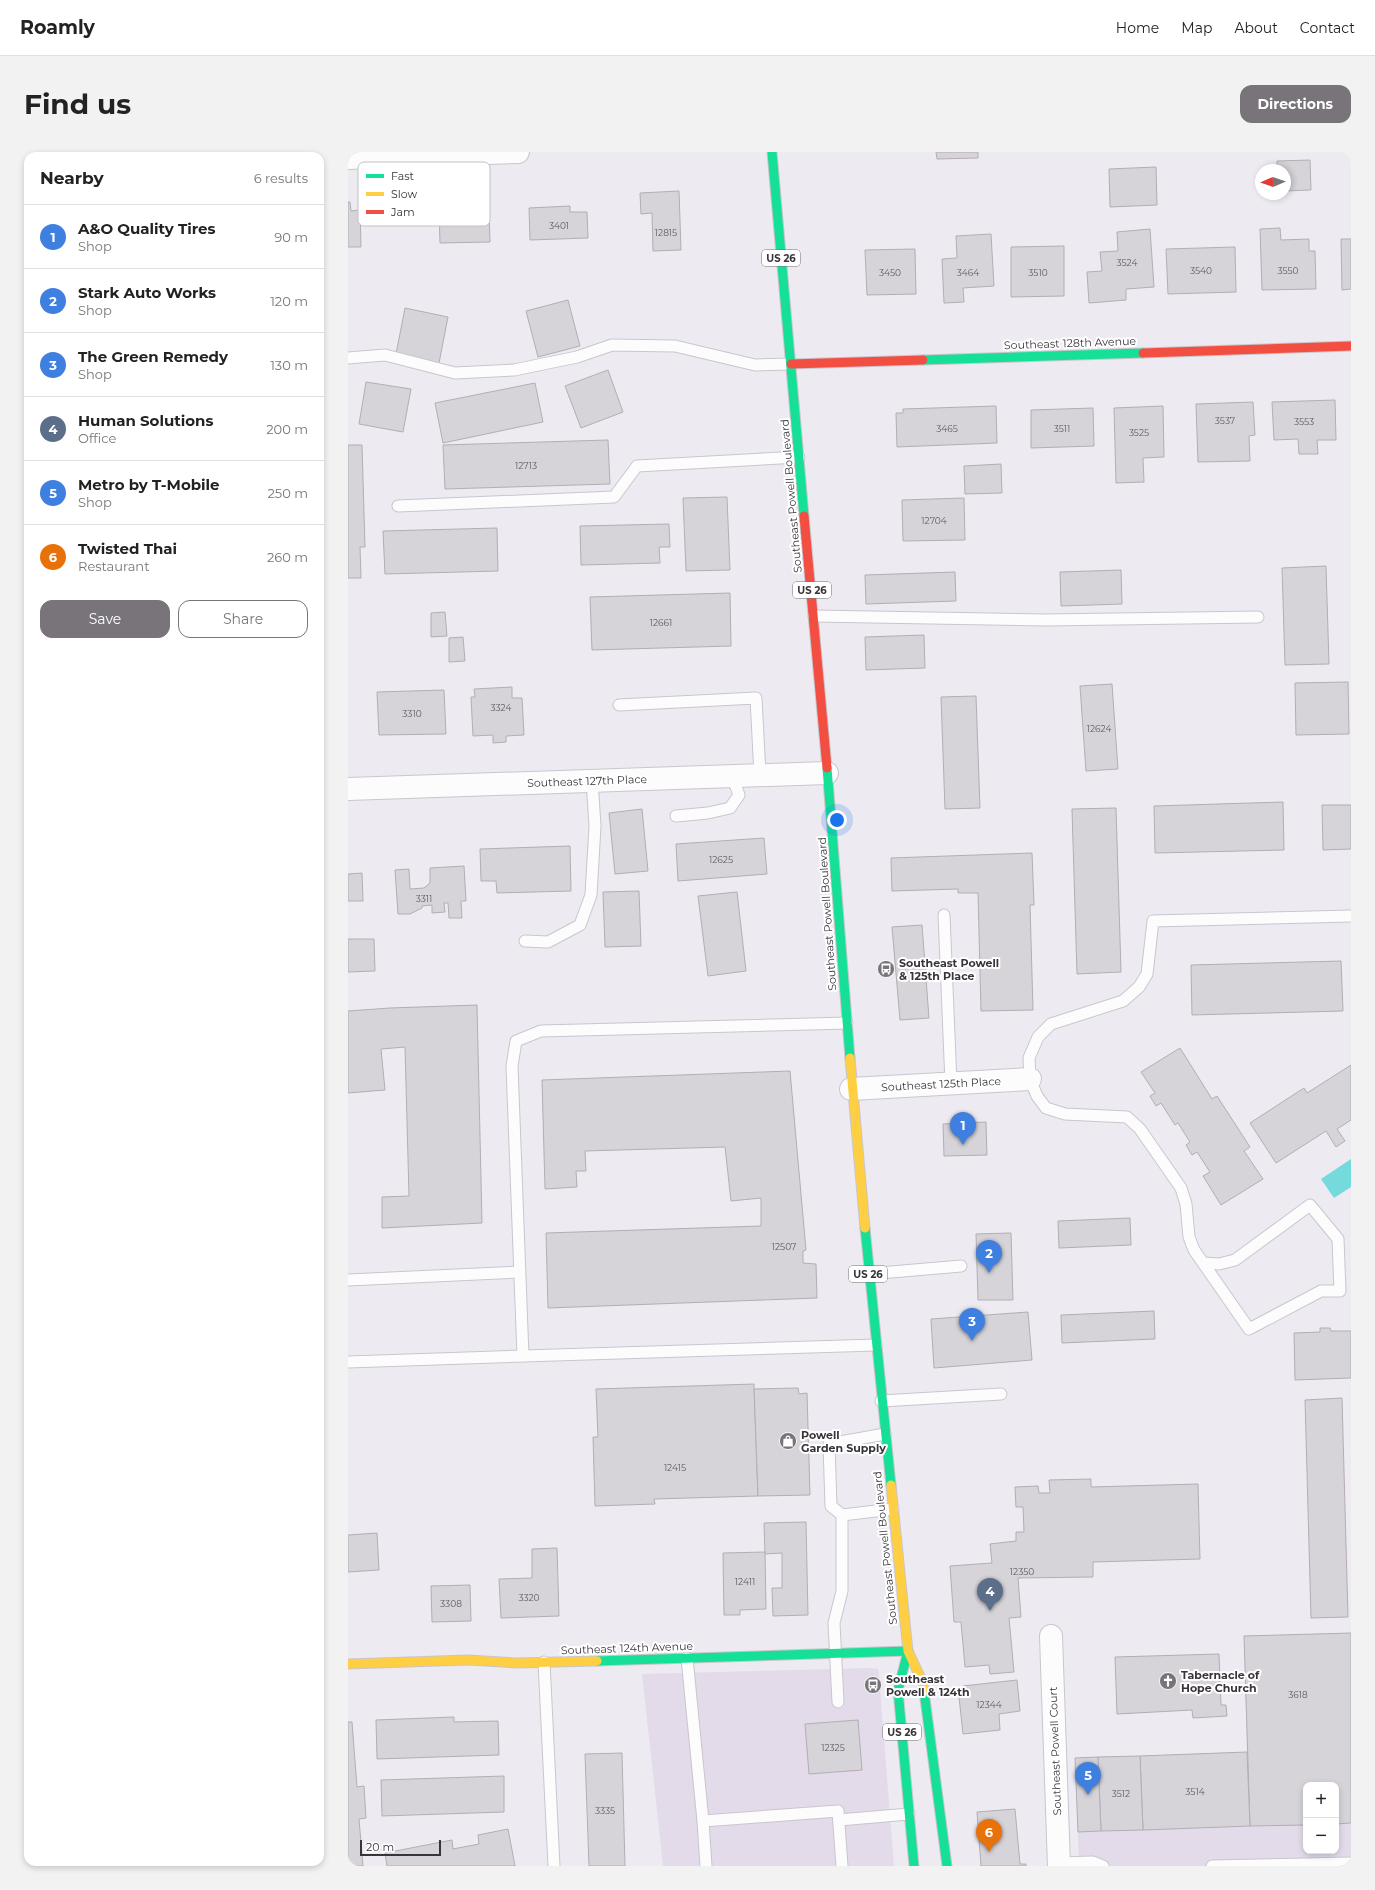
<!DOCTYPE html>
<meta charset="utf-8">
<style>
:root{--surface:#fff;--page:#f2f2f2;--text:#222;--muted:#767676;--line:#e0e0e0;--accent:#78747a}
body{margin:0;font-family:Montserrat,sans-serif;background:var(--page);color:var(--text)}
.controls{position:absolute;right:12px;bottom:12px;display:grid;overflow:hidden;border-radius:8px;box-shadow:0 2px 6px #0003}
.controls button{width:36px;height:36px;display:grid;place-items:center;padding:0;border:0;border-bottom:1px solid var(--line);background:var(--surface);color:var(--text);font:20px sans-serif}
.compass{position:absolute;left:907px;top:12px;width:36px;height:36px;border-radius:50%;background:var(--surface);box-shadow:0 2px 6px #0003;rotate:268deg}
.scale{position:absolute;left:12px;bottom:10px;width:81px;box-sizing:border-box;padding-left:4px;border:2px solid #38343a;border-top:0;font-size:11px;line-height:14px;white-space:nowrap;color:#38343a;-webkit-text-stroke:3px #fff;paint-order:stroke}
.you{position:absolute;left:489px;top:668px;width:14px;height:14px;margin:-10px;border:3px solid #fff;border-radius:50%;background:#1a73e8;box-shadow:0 0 0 6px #1a73e833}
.badge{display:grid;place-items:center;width:26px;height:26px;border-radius:50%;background:var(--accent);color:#fff;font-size:13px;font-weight:700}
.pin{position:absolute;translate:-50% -33px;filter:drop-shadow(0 1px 2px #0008)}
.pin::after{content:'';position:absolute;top:21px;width:14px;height:12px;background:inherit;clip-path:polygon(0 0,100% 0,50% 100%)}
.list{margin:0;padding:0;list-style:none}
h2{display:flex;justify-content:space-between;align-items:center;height:52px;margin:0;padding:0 16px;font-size:17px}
h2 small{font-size:13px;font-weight:400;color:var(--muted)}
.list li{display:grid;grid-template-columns:26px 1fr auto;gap:12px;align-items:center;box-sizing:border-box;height:64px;padding:0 16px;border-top:1px solid var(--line)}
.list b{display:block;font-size:15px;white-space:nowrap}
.list p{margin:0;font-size:13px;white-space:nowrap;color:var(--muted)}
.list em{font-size:13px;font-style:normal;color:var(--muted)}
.actions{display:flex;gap:8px;padding:12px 16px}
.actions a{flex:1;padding:9px 0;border:1px solid var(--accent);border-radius:12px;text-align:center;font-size:14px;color:var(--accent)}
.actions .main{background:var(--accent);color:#fff}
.map{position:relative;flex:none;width:1003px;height:1714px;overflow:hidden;border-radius:12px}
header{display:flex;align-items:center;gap:24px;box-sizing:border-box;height:56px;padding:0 20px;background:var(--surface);border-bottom:1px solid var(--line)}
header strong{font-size:19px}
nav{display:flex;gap:22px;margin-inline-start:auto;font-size:14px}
.intro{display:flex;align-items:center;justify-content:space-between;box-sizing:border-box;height:96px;padding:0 24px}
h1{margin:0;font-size:28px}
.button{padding:10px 18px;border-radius:12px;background:var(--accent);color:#fff;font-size:14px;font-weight:700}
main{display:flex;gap:24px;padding:0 24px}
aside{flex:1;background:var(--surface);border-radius:12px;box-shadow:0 2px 6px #0003}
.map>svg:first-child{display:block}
.built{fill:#e3dbea;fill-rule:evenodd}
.water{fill:#74dadc}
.building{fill:#d6d3d9;stroke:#b2aeb4}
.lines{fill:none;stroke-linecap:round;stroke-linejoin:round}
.lane-casing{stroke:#c9c6cc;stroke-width:13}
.street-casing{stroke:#c9c6cc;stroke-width:24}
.fast-casing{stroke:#c9c6cc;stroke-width:11}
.slow-casing{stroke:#c9c6cc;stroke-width:11}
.jam-casing{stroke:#c9c6cc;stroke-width:11}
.lane{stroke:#fcfcfd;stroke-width:11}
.street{stroke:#fcfcfd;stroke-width:22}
.fast{stroke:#16e098;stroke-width:9}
.slow{stroke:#ffcf43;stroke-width:9}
.jam{stroke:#f24e42;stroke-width:9}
.labels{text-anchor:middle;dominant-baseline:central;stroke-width:4;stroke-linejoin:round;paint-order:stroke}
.number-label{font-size:9px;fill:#605c62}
.shield{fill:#fff;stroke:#747175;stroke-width:1}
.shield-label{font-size:10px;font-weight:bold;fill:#38343a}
.street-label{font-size:11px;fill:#38343a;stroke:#fff}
.poi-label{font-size:11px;font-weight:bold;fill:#38343a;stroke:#fff;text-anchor:start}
.key{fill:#fff;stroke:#c3c2c4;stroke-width:1}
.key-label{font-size:11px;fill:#38343a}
</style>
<header>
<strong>Roamly</strong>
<nav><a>Home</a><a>Map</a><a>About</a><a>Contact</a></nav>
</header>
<div class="intro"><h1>Find us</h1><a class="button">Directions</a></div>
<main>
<aside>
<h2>Nearby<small>6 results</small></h2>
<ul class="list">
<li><span class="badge" style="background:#3f7fe0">1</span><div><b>A&amp;O Quality Tires</b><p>Shop</p></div><em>90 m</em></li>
<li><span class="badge" style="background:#3f7fe0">2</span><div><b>Stark Auto Works</b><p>Shop</p></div><em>120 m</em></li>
<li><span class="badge" style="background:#3f7fe0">3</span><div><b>The Green Remedy</b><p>Shop</p></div><em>130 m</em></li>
<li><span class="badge" style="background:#5c6f8a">4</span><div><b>Human Solutions</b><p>Office</p></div><em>200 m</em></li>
<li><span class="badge" style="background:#3f7fe0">5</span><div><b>Metro by T-Mobile</b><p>Shop</p></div><em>250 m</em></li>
<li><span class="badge" style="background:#e8710a">6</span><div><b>Twisted Thai</b><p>Restaurant</p></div><em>260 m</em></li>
</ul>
<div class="actions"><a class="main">Save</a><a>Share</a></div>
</aside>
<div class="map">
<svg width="1003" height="1714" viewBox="0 0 1003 1714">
<rect width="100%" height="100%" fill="#eeeaf2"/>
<g class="built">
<path d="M1003,1481V1714H731L727,1606L899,1600L896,1484ZM958,1633H988V1699H958Z"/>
<polygon points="521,1516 530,1517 531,1524 546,1714 315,1714 294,1522"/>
</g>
<polygon class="water" points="1003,1007 1003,1035 986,1046 973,1027"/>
<g class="building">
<polygon points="588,0 630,0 630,6 589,7"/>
<polygon points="962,8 963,38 937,39 937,18 929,18 929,9"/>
<polygon points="808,15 809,53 762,55 761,17"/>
<polygon points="331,39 333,98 305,99 304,61 293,62 292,41"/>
<polygon points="0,50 2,50 3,59 12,58 13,95 0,95"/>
<polygon points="222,54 222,60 239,60 240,86 182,88 181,56"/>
<polygon points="127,55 127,62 141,62 142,90 92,91 91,58 87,58 86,56"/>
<polygon points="932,76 933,88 961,87 961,99 967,99 968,137 914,138 912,77"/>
<polygon points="802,77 806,135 778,137 778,148 741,151 739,120 754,119 752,100 770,99 769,80"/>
<polygon points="643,82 646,134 615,136 616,150 596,151 594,107 609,106 608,84"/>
<polygon points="993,87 1003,87 1003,137 994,138"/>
<polygon points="716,94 716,144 663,145 663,95"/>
<polygon points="887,95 888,140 820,142 818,97"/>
<polygon points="567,97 568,142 519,143 517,98"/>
<polygon points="220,148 232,194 190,205 178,159"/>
<polygon points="57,156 100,165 91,211 48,202"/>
<polygon points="260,218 275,260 233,276 217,234"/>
<polygon points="18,230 63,237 55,280 11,272"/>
<polygon points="187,231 195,270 95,291 87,251"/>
<polygon points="987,248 988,288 969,288 970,302 951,302 950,287 926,288 924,250"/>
<polygon points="905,250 907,283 901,284 902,309 850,310 848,252"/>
<polygon points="648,254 649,291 549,295 548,261 555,261 555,257"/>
<polygon points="815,254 816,305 795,306 796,330 768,331 766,256"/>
<polygon points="745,256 746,294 683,296 683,258"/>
<polygon points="260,288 262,332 97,337 95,293"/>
<polygon points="0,293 14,293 17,395 12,395 13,426 0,426"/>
<polygon points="653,312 654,341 617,342 616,314"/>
<polygon points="379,345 382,418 338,419 335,346"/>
<polygon points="616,346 617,388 555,389 554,348"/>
<polygon points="321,372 322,395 311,395 312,411 233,413 232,374"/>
<polygon points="149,376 150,419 37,422 35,379"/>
<polygon points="978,414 981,512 937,513 934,416"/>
<polygon points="773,418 774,452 713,454 712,420"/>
<polygon points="607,420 608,449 518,452 517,423"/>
<polygon points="382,441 383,494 244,498 242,445"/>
<polygon points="97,460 99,484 83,485 83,461"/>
<polygon points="576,483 577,516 518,518 517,485"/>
<polygon points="115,485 117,509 101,510 101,486"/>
<polygon points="1000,530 1001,582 948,583 947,531"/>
<polygon points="764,532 770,617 738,619 732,534"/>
<polygon points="164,535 164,546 174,546 176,583 158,584 158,590 145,591 145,583 125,584 123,545 127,545 126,537"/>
<polygon points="96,538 98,582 31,583 29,540"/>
<polygon points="628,544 632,656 597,657 593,545"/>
<polygon points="935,650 936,698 807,701 806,654"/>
<polygon points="974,653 1003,653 1003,697 975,698"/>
<polygon points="768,656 773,820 729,822 724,657"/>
<polygon points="294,657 300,719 267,722 261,661"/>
<polygon points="416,686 419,722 330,729 328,692"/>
<polygon points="222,694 223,739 149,741 148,729 133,729 132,697"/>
<polygon points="684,701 686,753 682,753 685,858 633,859 630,741 610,741 610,737 544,739 543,706"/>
<polygon points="116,714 118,749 113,749 114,766 101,766 100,751 96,751 97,760 84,761 84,753 74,754 74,756 62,762 50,762 47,718 61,717 62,737 76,736 82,731 82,716"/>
<polygon points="14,721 15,749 0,749 0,722"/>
<polygon points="291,739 293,794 257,795 255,740"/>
<polygon points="389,740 398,819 360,824 350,744"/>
<polygon points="574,773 581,866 552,868 544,775"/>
<polygon points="0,787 26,787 27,819 0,820"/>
<polygon points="993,809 995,859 844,863 843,813"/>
<polygon points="129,853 134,1071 34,1076 34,1045 61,1044 57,895 33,897 37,938 0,941 0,859 42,856"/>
<polygon points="832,896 864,947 869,944 902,995 896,999 915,1027 873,1053 855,1024 862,1020 849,1000 844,1003 838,993 842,990 830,971 827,973 813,951 808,954 802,944 807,941 793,920"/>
<polygon points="1003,913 1003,968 989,977 997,989 988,995 978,979 928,1011 902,971 956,936 959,941"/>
<polygon points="442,919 458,1098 455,1099 455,1111 468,1112 469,1146 200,1156 198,1081 413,1074 413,1046 383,1049 377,995 237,999 238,1019 228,1019 229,1035 197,1037 194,928"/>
<polygon points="638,970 639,1003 596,1004 595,972"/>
<polygon points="782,1066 783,1093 711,1096 710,1069"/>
<polygon points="663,1081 665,1148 630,1148 628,1082"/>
<polygon points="806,1159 807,1187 714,1191 713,1163"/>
<polygon points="680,1160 684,1208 586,1216 583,1167"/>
<polygon points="972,1176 982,1176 983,1179 1003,1179 1003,1226 947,1228 946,1181 972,1180"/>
<polygon points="406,1232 410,1344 306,1347 307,1352 247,1354 245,1285 250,1285 248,1237"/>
<polygon points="450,1236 451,1242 459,1241 462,1343 410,1344 406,1237"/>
<polygon points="994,1246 1000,1465 963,1466 957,1248"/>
<polygon points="743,1327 743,1335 850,1332 852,1407 745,1410 745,1425 670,1426 673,1465 661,1466 666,1520 642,1522 641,1513 617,1515 613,1470 606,1470 602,1414 644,1411 642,1392 668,1389 668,1380 676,1380 675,1355 668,1355 667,1335 690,1334 691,1341 702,1341 701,1328"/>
<polygon points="458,1370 460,1463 425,1464 424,1436 434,1436 434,1401 417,1402 416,1371"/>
<polygon points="29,1381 31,1418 0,1420 0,1383"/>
<polygon points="209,1396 211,1464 153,1466 151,1427 184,1426 184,1397"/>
<polygon points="417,1400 418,1457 392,1458 392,1463 376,1463 375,1401"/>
<polygon points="122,1433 123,1469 84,1470 83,1434"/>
<polygon points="1003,1481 1003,1671 988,1672 988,1633 958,1633 958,1673 902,1674 896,1484"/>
<polygon points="871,1502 873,1553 878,1553 879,1564 845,1566 844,1558 769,1562 767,1505"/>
<polygon points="669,1528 672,1559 651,1562 652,1578 615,1582 611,1545 616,1545 615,1534"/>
<polygon points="106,1565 106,1570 150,1569 151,1603 29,1607 28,1568"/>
<polygon points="510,1568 514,1618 461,1622 457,1572"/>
<polygon points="0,1570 4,1570 9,1635 16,1634 18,1666 11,1667 15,1714 0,1714"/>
<polygon points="899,1600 902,1674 795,1678 792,1604"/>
<polygon points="274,1601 277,1714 241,1714 237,1602"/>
<polygon points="792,1604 795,1678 753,1679 750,1605"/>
<polygon points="750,1605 753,1679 730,1680 727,1606"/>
<polygon points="156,1624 156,1660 34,1664 33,1628"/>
<polygon points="667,1657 672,1712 678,1712 678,1714 633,1714 629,1660"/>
<polygon points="160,1677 167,1714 39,1714 37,1701 104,1688 105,1697 131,1692 130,1683"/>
</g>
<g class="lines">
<g class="lane-casing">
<g id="lane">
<polyline points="0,206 37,203 107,221 166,218 229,205 264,193 327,194 407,213 443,212"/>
<polyline points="50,354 266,345 289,314 451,305"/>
<polyline points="466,464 697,468 910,465"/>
<polyline points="271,553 408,546 412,623"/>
<polyline points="328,664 360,661 382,656 391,643 384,624"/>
<polyline points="596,763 603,931"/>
<polyline points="177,789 200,790 232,773 243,743 247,674 244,628"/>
<polyline points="499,871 193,879 168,889 164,914 175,1204 528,1193"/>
<polyline points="855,1111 871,1112 887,1108 962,1053 990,1087 992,1139 973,1139 901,1177 846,1098 841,1085 838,1052 833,1036 792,977 779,965 717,962 698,956 689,944 682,927 681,906 690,885 703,872 775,849 791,835 799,822 805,769 1003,764"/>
<polyline points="520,1122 613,1114"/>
<polyline points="0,1128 171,1120"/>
<polyline points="0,1210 175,1204"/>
<polyline points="533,1249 653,1242"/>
<polyline points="494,1363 545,1357"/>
<polyline points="339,1506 355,1669"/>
<polyline points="196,1510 206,1714"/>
<polyline points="490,1550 486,1471 494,1439 494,1363 483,1354 481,1292 537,1282"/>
<polyline points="491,1668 561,1662"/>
<polyline points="711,1711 745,1710 755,1714"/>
<polyline points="358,1714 355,1669 490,1659 494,1714"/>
<polyline points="864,1714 1003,1711"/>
</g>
</g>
<g class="street-casing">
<g id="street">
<polyline points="0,6 170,0"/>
<polyline points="0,637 479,621"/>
<polyline points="503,937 682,927"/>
<polyline points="703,1484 711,1714"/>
</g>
</g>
<g class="fast-casing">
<g id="fast">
<polyline points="424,0 456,364"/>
<polyline points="575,208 795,201"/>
<polyline points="479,616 502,906"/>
<polyline points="517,1076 543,1333"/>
<polyline points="560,1499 550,1538 566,1714"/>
<polyline points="249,1509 560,1499"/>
<polyline points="576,1539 599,1714"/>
</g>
</g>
<g class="slow-casing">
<g id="slow">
<polyline points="502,906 517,1076"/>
<polyline points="543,1333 560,1499 575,1531 576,1539"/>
<polyline points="0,1512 120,1508 169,1511 249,1509"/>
</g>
</g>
<g class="jam-casing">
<g id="jam">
<polyline points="795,201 1003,194"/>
<polyline points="443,212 575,208"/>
<polyline points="456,364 479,616"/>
</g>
</g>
<use href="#lane" class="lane"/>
<use href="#street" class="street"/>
<use href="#fast" class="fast"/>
<use href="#slow" class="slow"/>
<use href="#jam" class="jam"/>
</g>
<defs>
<g id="bus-disc" transform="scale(0.9)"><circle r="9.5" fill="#78747a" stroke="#fff"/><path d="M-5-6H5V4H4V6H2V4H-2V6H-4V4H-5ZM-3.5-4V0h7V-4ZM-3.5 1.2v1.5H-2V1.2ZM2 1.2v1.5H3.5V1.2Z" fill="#fff"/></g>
<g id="shop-disc" transform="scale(0.9)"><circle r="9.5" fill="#78747a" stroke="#fff"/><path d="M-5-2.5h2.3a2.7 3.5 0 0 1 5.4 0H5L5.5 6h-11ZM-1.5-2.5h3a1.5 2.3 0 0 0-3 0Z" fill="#fff"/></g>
<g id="church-disc" transform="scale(0.9)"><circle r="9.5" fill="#78747a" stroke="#fff"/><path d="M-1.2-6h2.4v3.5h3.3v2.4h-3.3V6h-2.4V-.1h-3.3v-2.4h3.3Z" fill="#fff"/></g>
</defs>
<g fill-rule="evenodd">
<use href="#bus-disc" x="538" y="817"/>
<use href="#shop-disc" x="440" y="1289"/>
<use href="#church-disc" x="820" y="1529"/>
<use href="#bus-disc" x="525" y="1533"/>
</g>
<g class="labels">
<g class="number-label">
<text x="211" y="73">3401</text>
<text x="318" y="80">12815</text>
<text x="779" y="110">3524</text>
<text x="853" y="118">3540</text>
<text x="940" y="118">3550</text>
<text x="542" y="120">3450</text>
<text x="620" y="120">3464</text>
<text x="690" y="120">3510</text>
<text x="877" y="268">3537</text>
<text x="956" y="269">3553</text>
<text x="599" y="276">3465</text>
<text x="714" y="276">3511</text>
<text x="791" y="280">3525</text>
<text x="178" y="313">12713</text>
<text x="586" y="368">12704</text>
<text x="313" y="470">12661</text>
<text x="153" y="555">3324</text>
<text x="64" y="561">3310</text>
<text x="751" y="576">12624</text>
<text x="373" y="707">12625</text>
<text x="76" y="746">3311</text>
<text x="436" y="1094">12507</text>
<text x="327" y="1315">12415</text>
<text x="674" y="1419">12350</text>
<text x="397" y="1429">12411</text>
<text x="181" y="1445">3320</text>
<text x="103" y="1451">3308</text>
<text x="950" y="1542">3618</text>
<text x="641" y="1552">12344</text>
<text x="485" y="1595">12325</text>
<text x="847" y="1639">3514</text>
<text x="773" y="1641">3512</text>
<text x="257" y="1658">3335</text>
</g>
<g class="shield">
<rect x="414" y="98" width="38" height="16" rx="3"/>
<rect x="445" y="430" width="38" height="16" rx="3"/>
<rect x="501" y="1114" width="38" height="16" rx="3"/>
<rect x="535" y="1572" width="38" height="16" rx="3"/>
</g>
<g class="shield-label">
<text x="433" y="106">US 26</text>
<text x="464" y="438">US 26</text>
<text x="520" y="1122">US 26</text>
<text x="554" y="1580">US 26</text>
</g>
<g class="street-label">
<text transform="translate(722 191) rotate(-2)">Southeast 128th Avenue</text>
<text transform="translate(443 344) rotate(-95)">Southeast Powell Boulevard</text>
<text transform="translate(239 629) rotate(-2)">Southeast 127th Place</text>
<text transform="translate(479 762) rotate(-94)">Southeast Powell Boulevard</text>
<text transform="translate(593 932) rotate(-3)">Southeast 125th Place</text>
<text transform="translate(537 1396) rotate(-96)">Southeast Powell Boulevard</text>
<text transform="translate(279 1496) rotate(-2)">Southeast 124th Avenue</text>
<text transform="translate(707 1599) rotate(-92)">Southeast Powell Court</text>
</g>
<g class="poi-label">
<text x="551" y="811">Southeast Powell<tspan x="551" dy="13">&amp; 125th Place</tspan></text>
<text x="453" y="1283">Powell<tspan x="453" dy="13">Garden Supply</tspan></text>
<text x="833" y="1523">Tabernacle of<tspan x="833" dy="13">Hope Church</tspan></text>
<text x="538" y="1527">Southeast<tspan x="538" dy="13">Powell &amp; 124th</tspan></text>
</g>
</g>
<rect x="10" y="10" width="132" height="64" rx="6" class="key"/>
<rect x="18" y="22" width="18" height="4" fill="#16e098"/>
<rect x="18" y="40" width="18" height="4" fill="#ffcf43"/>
<rect x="18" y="58" width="18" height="4" fill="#f24e42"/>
<g class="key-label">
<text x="43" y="28">Fast</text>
<text x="43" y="46">Slow</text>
<text x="43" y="64">Jam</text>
</g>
</svg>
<div class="controls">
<button>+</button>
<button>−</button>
</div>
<svg class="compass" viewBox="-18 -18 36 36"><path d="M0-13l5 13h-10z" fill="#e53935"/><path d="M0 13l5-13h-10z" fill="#767676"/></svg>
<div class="scale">20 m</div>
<div class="you"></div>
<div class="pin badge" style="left:615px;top:993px;background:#3f7fe0">1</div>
<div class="pin badge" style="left:641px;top:1121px;background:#3f7fe0">2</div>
<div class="pin badge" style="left:624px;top:1189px;background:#3f7fe0">3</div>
<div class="pin badge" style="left:642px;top:1459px;background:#5c6f8a">4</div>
<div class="pin badge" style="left:740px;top:1643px;background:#3f7fe0">5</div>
<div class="pin badge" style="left:641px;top:1700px;background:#e8710a">6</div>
</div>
</main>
